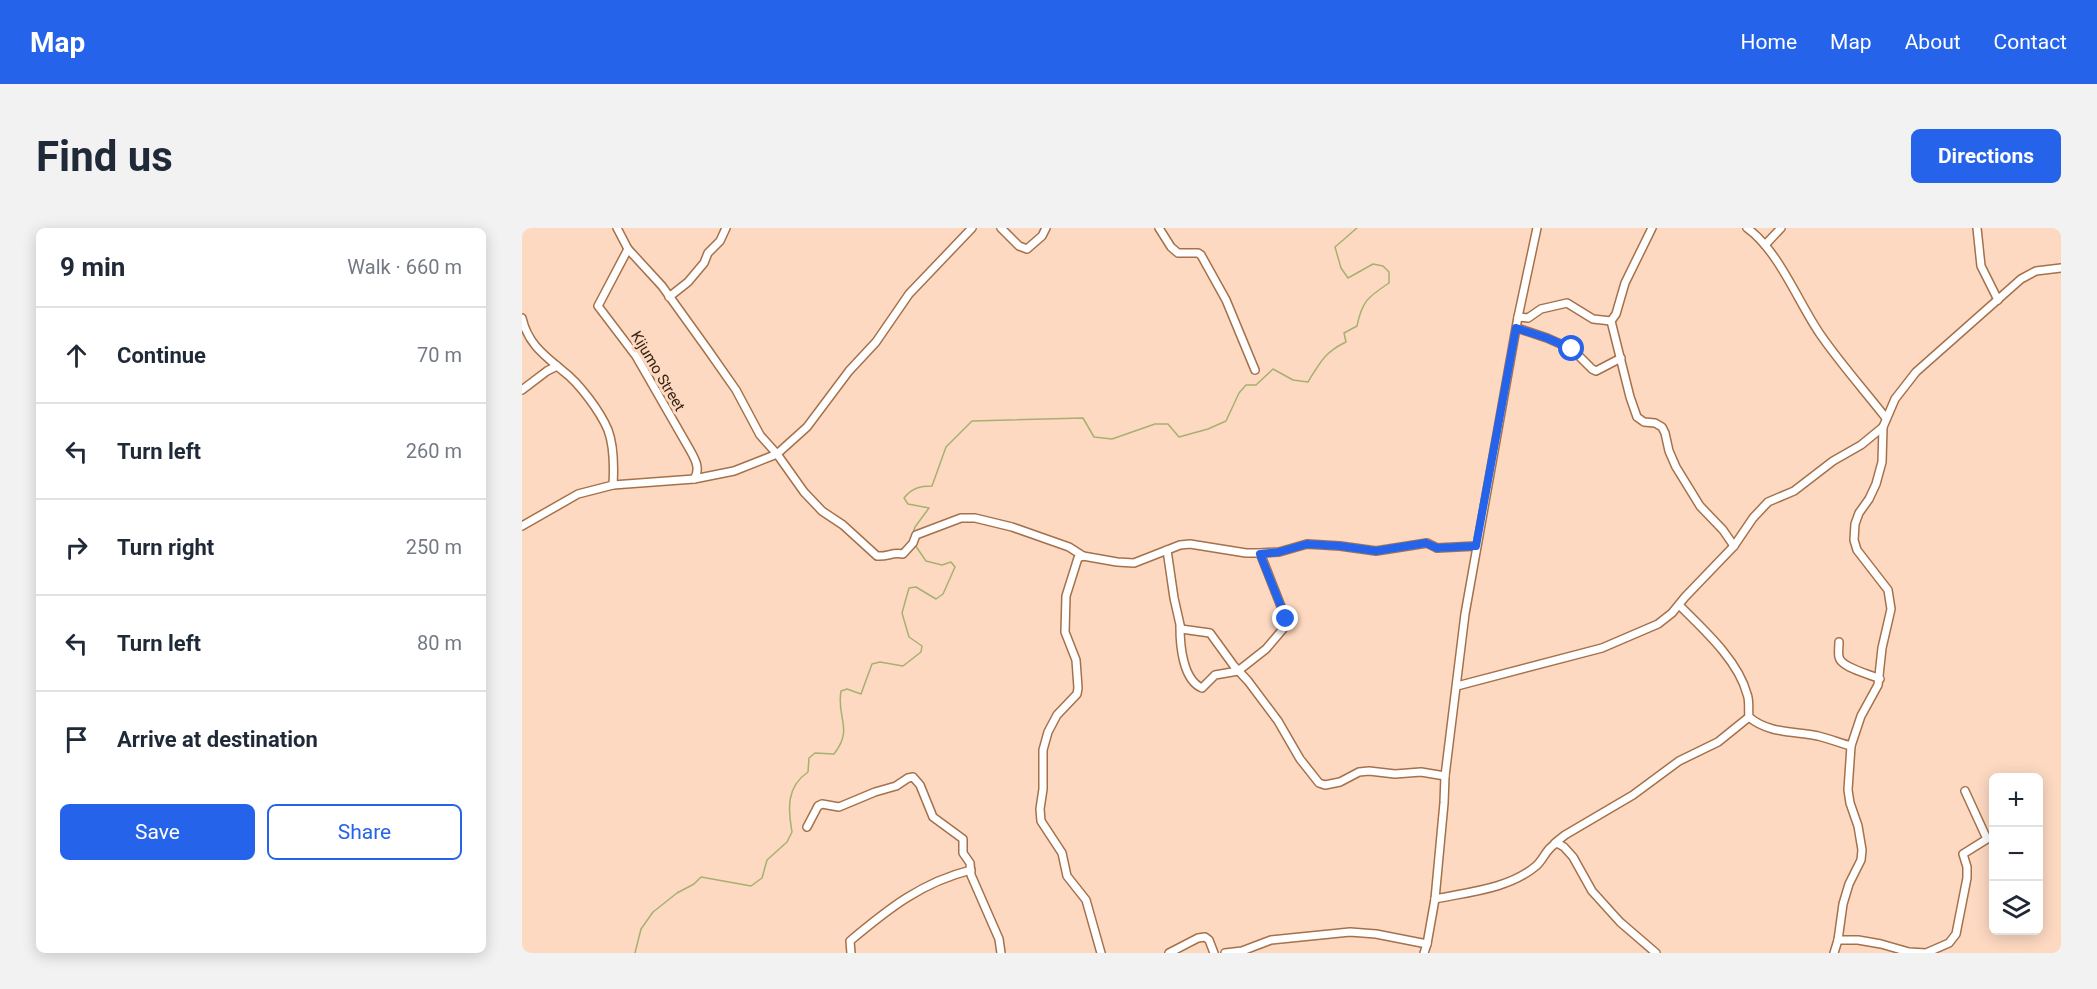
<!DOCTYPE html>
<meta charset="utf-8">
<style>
:root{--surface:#fff;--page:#f2f2f3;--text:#1f2937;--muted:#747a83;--line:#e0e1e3;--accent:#2563eb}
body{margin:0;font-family:Roboto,sans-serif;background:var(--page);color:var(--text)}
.controls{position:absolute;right:18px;bottom:18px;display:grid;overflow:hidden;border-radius:9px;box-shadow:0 3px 15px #0003}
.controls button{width:54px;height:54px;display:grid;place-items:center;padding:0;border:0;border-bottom:2px solid var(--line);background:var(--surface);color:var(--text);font:30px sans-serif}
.stop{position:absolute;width:18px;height:18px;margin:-14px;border:4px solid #2563eb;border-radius:50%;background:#fff}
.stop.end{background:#2563eb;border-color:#fff;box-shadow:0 2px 6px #0008}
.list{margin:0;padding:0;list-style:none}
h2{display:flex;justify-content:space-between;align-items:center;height:78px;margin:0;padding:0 24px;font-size:26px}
h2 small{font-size:20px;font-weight:400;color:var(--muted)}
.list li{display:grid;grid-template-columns:39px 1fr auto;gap:18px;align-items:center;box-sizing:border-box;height:96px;padding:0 24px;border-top:2px solid var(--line)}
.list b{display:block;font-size:22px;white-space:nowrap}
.list em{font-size:20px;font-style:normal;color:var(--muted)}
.actions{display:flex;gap:12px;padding:18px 24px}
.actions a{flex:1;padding:14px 0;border:2px solid var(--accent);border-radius:9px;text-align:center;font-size:21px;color:var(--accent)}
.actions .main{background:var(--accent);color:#fff}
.icon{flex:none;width:33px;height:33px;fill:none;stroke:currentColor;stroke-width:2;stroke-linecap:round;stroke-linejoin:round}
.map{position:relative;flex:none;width:1539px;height:725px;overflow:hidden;border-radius:9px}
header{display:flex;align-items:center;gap:36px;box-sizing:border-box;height:84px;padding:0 30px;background:var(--accent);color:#fff}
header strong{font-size:28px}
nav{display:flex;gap:33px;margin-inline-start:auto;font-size:21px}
.intro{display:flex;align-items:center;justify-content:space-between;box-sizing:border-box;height:144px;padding:0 36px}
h1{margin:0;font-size:42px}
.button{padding:15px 27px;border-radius:9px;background:var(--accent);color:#fff;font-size:21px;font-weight:700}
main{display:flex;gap:36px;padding:0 36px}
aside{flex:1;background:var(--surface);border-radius:9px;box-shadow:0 3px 15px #0003}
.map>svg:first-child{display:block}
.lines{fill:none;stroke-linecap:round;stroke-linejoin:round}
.stream{stroke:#a6b16f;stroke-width:1.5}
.street-casing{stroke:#a5714a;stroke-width:10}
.street{stroke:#fff;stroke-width:7}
.route{stroke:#2563eb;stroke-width:8}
.labels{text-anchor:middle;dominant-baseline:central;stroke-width:6;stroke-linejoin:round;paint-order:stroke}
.street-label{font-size:15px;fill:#372212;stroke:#fdd9c1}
</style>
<header>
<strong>Map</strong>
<nav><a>Home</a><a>Map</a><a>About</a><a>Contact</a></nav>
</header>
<div class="intro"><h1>Find us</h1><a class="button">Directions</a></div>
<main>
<aside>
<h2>9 min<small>Walk · 660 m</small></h2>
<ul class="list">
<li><svg class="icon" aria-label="ahead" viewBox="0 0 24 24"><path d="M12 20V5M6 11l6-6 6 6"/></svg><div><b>Continue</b></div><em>70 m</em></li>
<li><svg class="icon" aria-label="left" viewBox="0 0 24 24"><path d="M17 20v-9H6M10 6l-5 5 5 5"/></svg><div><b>Turn left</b></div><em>260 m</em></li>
<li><svg class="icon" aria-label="right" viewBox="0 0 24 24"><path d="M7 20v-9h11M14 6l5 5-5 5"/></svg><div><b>Turn right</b></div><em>250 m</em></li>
<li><svg class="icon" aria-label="left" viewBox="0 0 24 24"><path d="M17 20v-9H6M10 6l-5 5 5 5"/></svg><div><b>Turn left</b></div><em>80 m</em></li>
<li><svg class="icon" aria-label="arrive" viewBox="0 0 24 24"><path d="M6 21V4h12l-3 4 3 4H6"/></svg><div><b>Arrive at destination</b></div></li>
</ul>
<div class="actions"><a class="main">Save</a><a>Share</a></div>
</aside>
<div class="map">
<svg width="1539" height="725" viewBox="0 0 1539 725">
<rect width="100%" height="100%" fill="#fdd9c1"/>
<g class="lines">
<g class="stream">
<path d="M389,311L393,299L407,280L386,276L382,270C390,260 398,258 410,258L424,219L450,193L561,190L572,209L590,211L633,196H646L657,209L686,201L704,193L717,165L724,157H734L751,141L771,152L786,154C798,134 803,124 824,114L822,105L835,98C840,73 846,69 867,55V44L861,38L851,36L826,50L819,40L813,19L835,0"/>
<path d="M113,725L119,701L131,684L155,665L172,656L179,649L229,658L240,650L245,632L265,614L270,604C266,581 264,559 286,544L287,530L293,525L312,526C332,501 314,489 319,463L325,461L339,466L350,436L358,434L381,438L399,424L400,418L387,409L380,385L387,360L394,359L414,371L421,366L433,339L429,334L420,337L404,333L393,317"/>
</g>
<g class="street-casing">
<g id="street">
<path d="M95,0L106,21L140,58L186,122L214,162L238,207L255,226L282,264L300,283L321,297L355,328C366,329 369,324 381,326L391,315L394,307L439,290H453L490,299L547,319L561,328"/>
<polyline points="479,0 497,18 505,21 520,8 524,0"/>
<polyline points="637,0 649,19 656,25 676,25 679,27 704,72 733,142"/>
<path d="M1225,0C1257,23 1276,74 1298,106C1318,135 1342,162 1364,190"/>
<polyline points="1455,0 1459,38 1476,72"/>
<polyline points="1243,17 1259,0"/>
<path d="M106,21L76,78L114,128L168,222C173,231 179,241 172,251"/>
<polyline points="147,69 166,54 182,35 186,25 198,13 204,0"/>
<polyline points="996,89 1006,90 1019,81 1045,75 1071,91 1089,93 1094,86 1103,55 1130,0"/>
<path d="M0,90C6,116 22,127 41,143C57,155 78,183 86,202C92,218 92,240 91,257"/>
<polyline points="1089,93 1108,169 1115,189 1122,194 1133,195 1140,199 1143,205 1147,223 1154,239 1178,278 1201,302 1212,318"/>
<polyline points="995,100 1025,110 1050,121 1070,141 1074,143 1099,130"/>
<polyline points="0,162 25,143 35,138"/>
<polyline points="0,298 56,266 91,257 172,251 212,243 255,226 285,199 327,143 354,114 387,66 450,0"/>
<polyline points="645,322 652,370 659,401 688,405 712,438 726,453 756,493 778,531 797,555 803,557 818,554 837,544 847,543 873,546 899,544 923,548"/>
<path d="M1157,377C1181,401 1216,432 1225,466C1228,473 1226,482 1227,489C1247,506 1273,503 1296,508C1308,511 1318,515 1329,518"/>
<path d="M658,399C658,418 661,452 680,460L693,447L716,443L744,421L761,401L764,391L738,325"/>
<path d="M1317,414C1317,419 1316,424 1317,429C1319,440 1348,446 1358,451"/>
<polyline points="935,458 1080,420 1136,396 1150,385 1163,369 1212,318 1231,290 1246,274 1272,263 1311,233 1339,217 1361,199"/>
<polyline points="285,599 296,578 300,576 317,579 353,564 374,558 386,550 391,549 398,557 411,589 441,611 441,625 448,635 449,647 477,711 479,725"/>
<polyline points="1033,615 1043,607 1111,567 1157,533 1196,514 1227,489"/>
<path d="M913,671C946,664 987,661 1014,638C1022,631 1025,619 1035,615L1042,619L1051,629L1070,663L1098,694L1134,725"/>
<polyline points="1316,712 1336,712 1359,716 1387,724 1404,725 1427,715 1434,706 1445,650 1445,639 1441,626 1465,611 1443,563"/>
<path d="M329,725L328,713C366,681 400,654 449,642"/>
<polyline points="579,725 564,672 545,648 540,625 519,593 518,581 521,561 521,522 526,504 535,487 555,466 556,460 554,432 543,404 544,368 556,330 561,328 595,334 612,335 658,317 668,316 724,325 738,325 757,324 785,316 818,318 854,323 905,315 915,320 954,318"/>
<polyline points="647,725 676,710 683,709 687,712 692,725"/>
<polyline points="703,725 720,723 749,712 828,704 854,706 905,716"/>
<polyline points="902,725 905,716 913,671 922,575 923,548 943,386 996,89 1015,0"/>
<polyline points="1312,725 1316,712 1321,676 1327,656 1339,632 1340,622 1336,598 1328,575 1326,562 1329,518 1339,488 1356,457 1360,420 1369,381 1366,362 1335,322 1332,312 1333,296 1337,285 1347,271 1354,256 1360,234 1361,199 1373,171 1394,144 1499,51 1514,43 1539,40"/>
</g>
</g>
<use href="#street" class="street"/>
</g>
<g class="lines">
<polyline class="route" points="764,391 738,326 757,324 785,316 818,318 854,323 904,315 915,320 954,318 994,100 1025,110 1050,121"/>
</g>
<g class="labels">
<g class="street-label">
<text transform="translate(136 143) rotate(59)">Kijumo Street</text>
</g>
</g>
</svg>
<div class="controls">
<button>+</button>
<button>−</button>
<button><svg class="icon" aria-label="layers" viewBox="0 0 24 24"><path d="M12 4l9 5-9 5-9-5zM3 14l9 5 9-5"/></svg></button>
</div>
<div class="stop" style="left:1050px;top:121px"></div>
<div class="stop end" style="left:764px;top:391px"></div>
</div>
</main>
